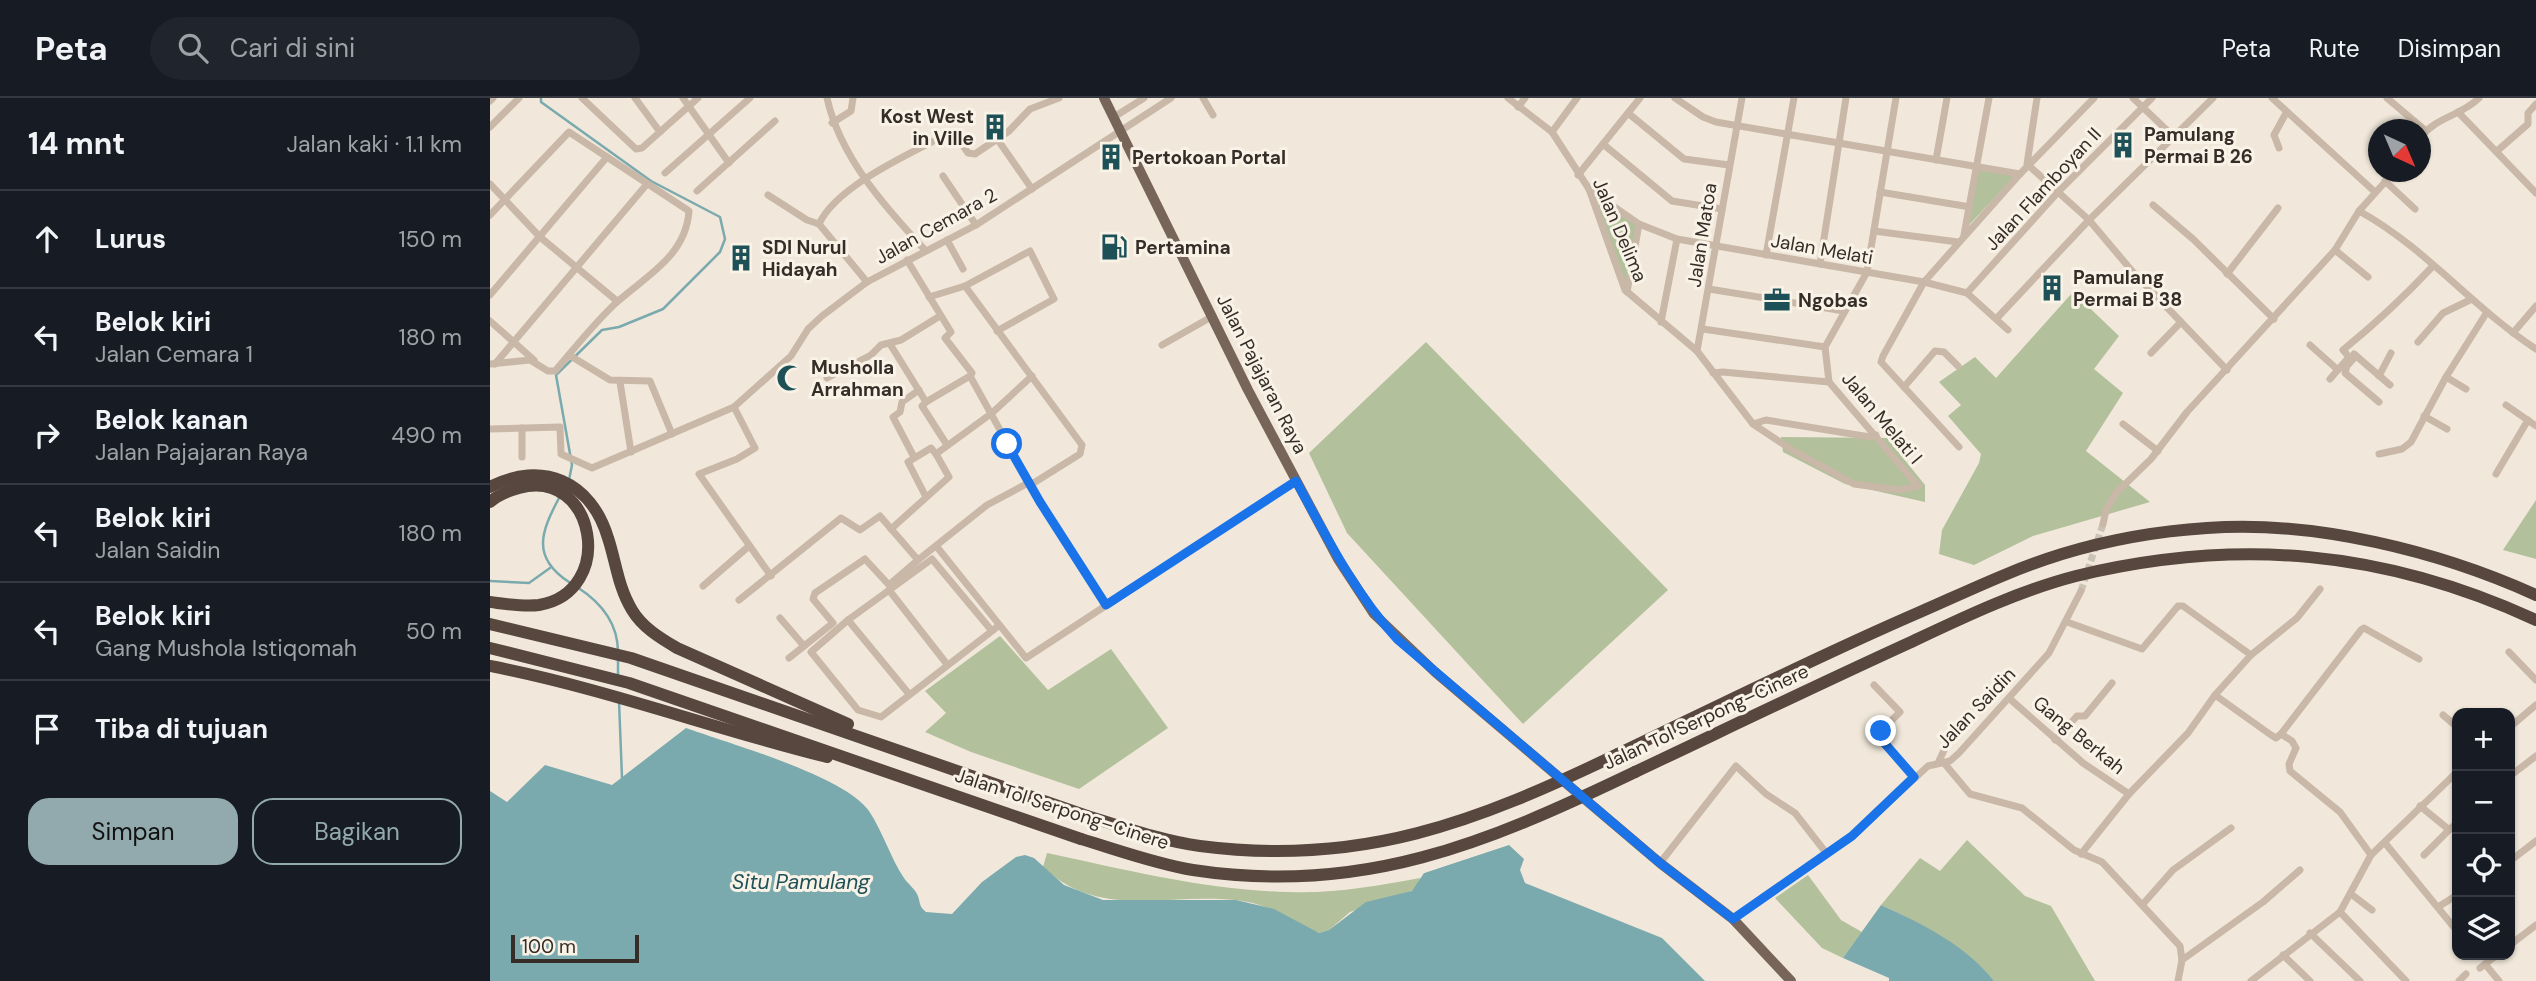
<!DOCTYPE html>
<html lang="id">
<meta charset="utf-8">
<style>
:root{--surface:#171b24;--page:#20242c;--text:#f1f3f6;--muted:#9ea1a6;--line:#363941;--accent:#92aaae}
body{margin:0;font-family:"DM Sans",sans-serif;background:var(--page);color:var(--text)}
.controls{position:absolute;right:21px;bottom:21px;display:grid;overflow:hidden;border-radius:14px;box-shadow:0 2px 5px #0004}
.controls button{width:63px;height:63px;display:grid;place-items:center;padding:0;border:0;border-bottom:2px solid var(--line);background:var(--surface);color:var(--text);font:35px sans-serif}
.compass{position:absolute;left:1878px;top:21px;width:63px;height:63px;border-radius:50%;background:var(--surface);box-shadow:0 2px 5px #0004;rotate:136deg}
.scale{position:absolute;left:21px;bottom:18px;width:128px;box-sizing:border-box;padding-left:7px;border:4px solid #362d28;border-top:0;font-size:19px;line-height:24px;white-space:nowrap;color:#362d28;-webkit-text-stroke:5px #f9f2e7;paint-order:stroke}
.stop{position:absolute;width:21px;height:21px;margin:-16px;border:5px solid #1a73e8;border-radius:50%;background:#fff}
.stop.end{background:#1a73e8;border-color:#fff;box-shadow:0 2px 7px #0008}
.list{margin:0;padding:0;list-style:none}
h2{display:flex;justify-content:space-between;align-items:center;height:91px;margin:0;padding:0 28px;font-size:30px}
h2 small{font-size:23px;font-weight:400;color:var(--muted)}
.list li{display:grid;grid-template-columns:46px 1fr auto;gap:21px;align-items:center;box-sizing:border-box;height:98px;padding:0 28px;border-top:2px solid var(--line)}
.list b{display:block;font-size:26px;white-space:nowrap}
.list p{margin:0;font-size:23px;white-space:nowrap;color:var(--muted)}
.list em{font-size:23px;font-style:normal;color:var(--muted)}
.actions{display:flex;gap:14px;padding:21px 28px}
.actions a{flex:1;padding:16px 0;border:2px solid var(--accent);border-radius:21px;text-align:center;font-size:24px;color:var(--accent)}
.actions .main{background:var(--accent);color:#111}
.icon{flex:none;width:38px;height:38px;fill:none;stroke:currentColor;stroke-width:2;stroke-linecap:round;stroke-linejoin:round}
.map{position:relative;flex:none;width:2046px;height:883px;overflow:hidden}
header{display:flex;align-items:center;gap:42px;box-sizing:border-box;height:98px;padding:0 35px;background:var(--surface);border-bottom:2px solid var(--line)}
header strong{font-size:33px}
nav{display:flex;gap:38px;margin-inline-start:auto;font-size:24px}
.search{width:490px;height:63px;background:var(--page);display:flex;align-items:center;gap:18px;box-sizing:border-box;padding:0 24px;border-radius:38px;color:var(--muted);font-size:26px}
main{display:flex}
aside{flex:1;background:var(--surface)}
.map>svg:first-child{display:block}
.green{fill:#b2c09b}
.water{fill:#7aaaae}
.pier{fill:#f1e8db}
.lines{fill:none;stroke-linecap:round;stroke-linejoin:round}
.stream{stroke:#7aaaae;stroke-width:2.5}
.minor-tunnel{stroke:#ccc3b7;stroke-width:7;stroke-dasharray:7 3.5;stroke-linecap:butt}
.minor{stroke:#c9b8a7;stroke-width:7}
.primary{stroke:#786559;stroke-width:10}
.motorway{stroke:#57473f;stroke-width:12}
.motorway-bridge{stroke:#57473f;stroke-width:12}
.route{stroke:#1a73e8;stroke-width:9}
.labels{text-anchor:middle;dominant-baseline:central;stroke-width:6;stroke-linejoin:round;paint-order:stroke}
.poi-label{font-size:19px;font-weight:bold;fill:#362d28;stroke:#f9f2e7;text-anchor:start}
.street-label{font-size:19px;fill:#362d28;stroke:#f9f2e7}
.water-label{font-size:21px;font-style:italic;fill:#1e5157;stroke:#f9f2e7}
</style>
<header>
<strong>Peta</strong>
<div class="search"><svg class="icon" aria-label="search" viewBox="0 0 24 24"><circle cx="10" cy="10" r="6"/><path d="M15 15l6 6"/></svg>Cari di sini</div>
<nav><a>Peta</a><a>Rute</a><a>Disimpan</a></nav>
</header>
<main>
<aside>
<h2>14 mnt<small>Jalan kaki · 1.1 km</small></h2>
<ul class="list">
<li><svg class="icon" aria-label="ahead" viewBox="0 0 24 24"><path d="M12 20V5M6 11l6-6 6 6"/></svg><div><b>Lurus</b></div><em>150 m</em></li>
<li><svg class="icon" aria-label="left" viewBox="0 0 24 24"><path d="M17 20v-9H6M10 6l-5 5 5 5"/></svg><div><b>Belok kiri</b><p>Jalan Cemara 1</p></div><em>180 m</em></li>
<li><svg class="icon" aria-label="right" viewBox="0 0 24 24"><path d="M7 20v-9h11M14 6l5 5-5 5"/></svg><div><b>Belok kanan</b><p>Jalan Pajajaran Raya</p></div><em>490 m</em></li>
<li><svg class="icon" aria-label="left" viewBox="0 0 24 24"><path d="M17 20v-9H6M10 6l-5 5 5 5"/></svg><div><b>Belok kiri</b><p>Jalan Saidin</p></div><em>180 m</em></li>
<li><svg class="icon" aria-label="left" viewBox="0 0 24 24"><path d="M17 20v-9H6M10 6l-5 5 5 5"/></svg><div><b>Belok kiri</b><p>Gang Mushola Istiqomah</p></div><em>50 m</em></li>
<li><svg class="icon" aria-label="arrive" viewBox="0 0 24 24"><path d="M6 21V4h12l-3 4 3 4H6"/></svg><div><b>Tiba di tujuan</b></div></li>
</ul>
<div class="actions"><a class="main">Simpan</a><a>Bagikan</a></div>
</aside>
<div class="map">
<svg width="2046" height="883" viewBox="0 0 2046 883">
<rect width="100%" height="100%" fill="#f1e8db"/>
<g class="green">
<polygon points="1489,70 1527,76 1478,128"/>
<polygon points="1099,91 1149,126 1134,190"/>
<polygon points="1583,194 1629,238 1604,271 1633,295 1596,353 1660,404 1543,438 1484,467 1449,456 1452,432 1489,365 1491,356 1458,318 1471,307 1449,284 1485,259 1506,280"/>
<polygon points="936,244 1178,492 1033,626 857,435 819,355"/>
<polygon points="1291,339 1397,340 1435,387 1435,404 1355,386 1293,354"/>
<polygon points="2046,402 2046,461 2013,452"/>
<polygon points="510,538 558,592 621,551 678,630 589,691 481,654 435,634 456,615 435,593"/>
<path d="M1477,742L1535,798L1561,808L1605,883H1504C1479,851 1428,824 1391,807L1430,760L1450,773Z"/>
<path d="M557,755C637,772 716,792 798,794C842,796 886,788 930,780L929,786L922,793L860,814L839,832L829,835C798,822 780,805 744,802C675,795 609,822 553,769Z"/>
<polygon points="1318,777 1351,822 1372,834 1353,860 1332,850 1285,800"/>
</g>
<g class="water">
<path d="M196,630C240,646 355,678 379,713C393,734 400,759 414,780C418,786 424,790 427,796C431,804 428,808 436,814L462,816L492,784L526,759L535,757L544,760L574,787L613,802H746L784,811L829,835L839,832L876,804L922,793L934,775L1019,747L1034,761L1030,772L1035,785L1172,840L1215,883H0V693L17,704L55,667L122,687Z"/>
<path d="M1391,807C1431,825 1477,848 1504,883H1399V880L1353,860Z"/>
</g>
<polygon class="pier" points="1018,744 1023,745 928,777 947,766"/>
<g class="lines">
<g class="stream">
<polyline points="51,0 51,4 161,83 230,119 235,141 230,154 173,211 129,229 112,232 66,277 82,367 79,382"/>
<path d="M69,400C51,434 41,459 79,484"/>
<polyline points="0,483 39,485 60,470"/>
<path d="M87,489C112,505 128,525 128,554"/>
<polyline points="128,561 128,579"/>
<polyline points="129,603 132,680"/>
</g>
<polyline class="minor-tunnel" points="1591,493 1613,426"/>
<g class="minor">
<polyline points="92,0 146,51 152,50 208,0"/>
<polyline points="145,0 170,34"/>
<polyline points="193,0 239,65"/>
<path d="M337,0C350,59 395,109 435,152"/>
<polyline points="713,0 723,17"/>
<polyline points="1018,0 1062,34 1099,91 1135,192 1207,253 1263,326 1302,352 1364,386 1409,392 1428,388 1339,284 1335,249 1377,174 1406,0"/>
<polyline points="1185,0 1213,19 1226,24 1530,76"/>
<polyline points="1547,0 1537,66 1599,122 1642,173 1737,272"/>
<polyline points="1643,0 1684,39"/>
<polyline points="1782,0 1885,94"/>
<polyline points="1897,0 1936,33"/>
<polyline points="0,3 3,0"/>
<polyline points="1028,9 1035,0"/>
<polyline points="1968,14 2046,95"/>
<polyline points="1138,15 1194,61 1239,67"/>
<polyline points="624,19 654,0"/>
<polyline points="342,25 361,13 363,0"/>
<polyline points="0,29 29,0"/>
<polyline points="1062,34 1087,0"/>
<path d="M1930,40C1947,18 1971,18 1989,0"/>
<polyline points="508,42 542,91"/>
<polyline points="1113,46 1182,103 1232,111"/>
<polyline points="1789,50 1784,37 1796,15"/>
<polyline points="2007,53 2038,26 2038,15 2046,6"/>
<polyline points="1446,62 1457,0"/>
<polyline points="175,75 260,0"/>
<polyline points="1088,77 1150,0"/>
<polyline points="453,78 486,127"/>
<polyline points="1895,83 1925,111"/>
<polyline points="0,86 50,139 127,203"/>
<polyline points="1099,91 1149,126 1187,141 1434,184 1477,195 1518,232"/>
<polyline points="207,93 285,23"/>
<polyline points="1390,94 1480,109"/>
<polyline points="278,97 317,122 329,126"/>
<polyline points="1663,107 1703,141 1784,221"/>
<path d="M1869,113C1935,149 1983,210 2046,251"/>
<path d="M0,117L79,34L199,113C196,158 156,178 127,204C104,225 85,250 65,273H58L40,262L0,266"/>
<polyline points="1384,133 1468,144"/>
<polyline points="1474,137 1499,0"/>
<polyline points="457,142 473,171"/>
<polyline points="1845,152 1878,179"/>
<polyline points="1276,157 1304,0"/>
<polyline points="417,162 461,234 455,240 482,275 480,278 550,404 616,507"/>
<polyline points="1330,166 1356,0"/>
<polyline points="1737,176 1788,110"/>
<path d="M377,184L329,126C347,87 422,55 459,35L467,39L478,55L485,56L519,33L540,11L569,0"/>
<polyline points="475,188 592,347 590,356 542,386"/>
<polyline points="1219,191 1354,213"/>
<polyline points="1137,194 1149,126"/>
<polyline points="1477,195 1569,93 1662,0"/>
<polyline points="0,197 117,59"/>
<polyline points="439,199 475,188 540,153 564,201 507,233"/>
<polyline points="1507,220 1599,122 1723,0"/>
<polyline points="0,223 44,262"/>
<polyline points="1171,224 1187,141"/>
<polyline points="1213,231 1335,249"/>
<polyline points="2023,235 2046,208"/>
<polyline points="1928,244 1953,215 1980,202"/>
<polyline points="400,246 436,304 432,308 457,347"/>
<polyline points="672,247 723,218"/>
<polyline points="1820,247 1848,272"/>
<polyline points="1207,253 1252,0"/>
<polyline points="1661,255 1691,224"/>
<polyline points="1864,256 1900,287"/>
<polyline points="79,257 120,282 160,283 182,336"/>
<polyline points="1866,258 1857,268 1855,275 1889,304"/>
<polyline points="5,266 157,86"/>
<polyline points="1223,275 1233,274 1339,284"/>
<polyline points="1889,278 1901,255"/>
<polyline points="1956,279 1976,291"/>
<polyline points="337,280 381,257 391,247 411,242 450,218"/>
<path d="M1840,281L1859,259L1853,252C1885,226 1914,199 1943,168"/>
<polyline points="130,284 141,354"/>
<polyline points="1414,289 1445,253 1454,254 1468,268"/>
<polyline points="436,304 480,278"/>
<polyline points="2016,307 2046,328"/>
<polyline points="244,309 265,350 247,361 209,376 281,478"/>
<polyline points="1934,318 1957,331"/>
<polyline points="1263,326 1276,322 1380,339 1386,337"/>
<polyline points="1633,326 1668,353"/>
<polyline points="32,330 32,359"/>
<polyline points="0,331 70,329 71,356 102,370 244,309 301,258 318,231 332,218 377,184 486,127 681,0"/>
<polyline points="1469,349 1391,264 1393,258 1434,184 1530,76 1604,0"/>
<polyline points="1889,356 1912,351 1921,344 1956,279 1997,214"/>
<polyline points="424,359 403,319 410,314 412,304 429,292"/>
<polyline points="2006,376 2038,322"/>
<polyline points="436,399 418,364 441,350 446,356"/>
<polyline points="1613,426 1616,412 1626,395 1661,361 1697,314 1845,152 1869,113 1904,74"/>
<polyline points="401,431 459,379 446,356 502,315 542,278"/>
<polyline points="447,449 536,560 806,383"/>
<polyline points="213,488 259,448"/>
<polyline points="399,492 456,565"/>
<polyline points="249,502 351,420 370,432 390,418 428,462 497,407 540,384"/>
<polyline points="290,520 314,548"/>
<polyline points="358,522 419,596"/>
<polyline points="1577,524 1652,551 1688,508 1693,508 1761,557"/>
<polyline points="502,533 442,461 358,522 321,554 368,612 391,619 502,533 508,528"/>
<polyline points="2019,554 2046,582"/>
<polyline points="299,560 343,525 323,501 325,495 375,461 399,487 428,462"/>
<polyline points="1384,587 1410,614 1391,633 1390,640 1424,679"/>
<polyline points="1725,597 1761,557 1807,520 1830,491"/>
<polyline points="1520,601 1593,665 1639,696"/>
<polyline points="1953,617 1967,629"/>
<polyline points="2020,629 2046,607"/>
<polyline points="1791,636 1871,532 1874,530 1929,561"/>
<polyline points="1565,642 1587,618 1595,618 1622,585"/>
<polyline points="1449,663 1455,650"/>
<polyline points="1454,665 1480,696 1532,710 1584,752 1612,764 1690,848 1692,862 1688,883"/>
<polyline points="2020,678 2046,658"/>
<polyline points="1930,708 1957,730 1960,731 1967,725"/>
<polyline points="1895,745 1967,833"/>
<polyline points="1591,756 1639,696 1698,635 1725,597 1781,637 1786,640 1791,636 1802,643 1806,650 1799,666 1800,673 1850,714 1881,757"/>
<polyline points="1934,757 1960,731"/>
<polyline points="2020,763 2046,743"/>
<polyline points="1170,765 1246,668 1276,696 1305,715 1337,756"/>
<polyline points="1861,796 1882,812"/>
<polyline points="1653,806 1683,772 1741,730"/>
<polyline points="1948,809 1967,797"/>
<polyline points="1850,814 1916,883"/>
<polyline points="1243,821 1362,738 1438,668 1460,663 1469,655 1559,555 1591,493"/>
<polyline points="1820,835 1870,883"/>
<polyline points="2020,847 2046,827"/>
<polyline points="1793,857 1820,883"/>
<polyline points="1692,862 1773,804 1810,772"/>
<polyline points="1995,866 2009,883"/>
<polyline points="1990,870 2007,857"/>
<polyline points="1761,883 1850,814 1881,757 1967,674"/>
<polyline points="1969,883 1976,876"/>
</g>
<polyline class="primary" points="614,0 758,292 848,461 884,516 945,574 1170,765 1243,821 1301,883"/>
<g class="motorway">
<path d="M0,389C52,362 101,383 118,440C126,464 128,489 142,512C152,529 170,540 187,550L358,626"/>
<path d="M0,404C8,397 18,393 29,390C106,369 127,494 49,507C33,509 16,506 0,504"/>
<polyline points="0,526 141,560 597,718"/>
<polyline points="0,550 139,585 591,741"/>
<path d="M0,568C114,590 224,631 337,659"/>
<path d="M1128,656C1228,608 1328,558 1430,514C1476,494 1523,471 1572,456C1618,442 1669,433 1717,430C1824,422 1949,453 2046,497"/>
<path d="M1145,674C1236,631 1327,587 1419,545C1472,520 1528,493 1586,478C1748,439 1894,452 2046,522"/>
</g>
<g class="motorway-bridge">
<path d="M597,718C634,729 672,743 710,748C872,769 986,724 1128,656"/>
<path d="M591,741C628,752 666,766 703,772C872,798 997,745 1145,674"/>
</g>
</g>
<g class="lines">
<path class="route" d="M517,346L550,404L616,507L806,383C836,438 864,494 907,541L1170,765L1243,821L1362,738L1424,679L1390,640L1391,633"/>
</g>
<defs>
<g id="building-bare" transform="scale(2.1)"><path d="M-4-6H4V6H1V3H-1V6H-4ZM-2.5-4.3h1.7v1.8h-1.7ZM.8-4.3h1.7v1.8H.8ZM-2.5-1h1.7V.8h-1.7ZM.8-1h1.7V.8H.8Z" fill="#1e5157" stroke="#f9f2e7" stroke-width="2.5" paint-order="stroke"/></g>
<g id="fuel-bare" transform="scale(2.1)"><path d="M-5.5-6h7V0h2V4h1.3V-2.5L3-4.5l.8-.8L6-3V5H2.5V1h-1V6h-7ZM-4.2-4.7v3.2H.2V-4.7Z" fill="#1e5157" stroke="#f9f2e7" stroke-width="2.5" paint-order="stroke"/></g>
<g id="office-bare" transform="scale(2.1)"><path d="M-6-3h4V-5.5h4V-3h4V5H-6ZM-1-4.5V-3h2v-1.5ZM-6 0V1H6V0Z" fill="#1e5157" stroke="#f9f2e7" stroke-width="2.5" paint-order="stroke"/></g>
<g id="mosque-bare" transform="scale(2.1)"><path d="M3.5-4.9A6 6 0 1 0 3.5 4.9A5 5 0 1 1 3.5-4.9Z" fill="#1e5157" stroke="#f9f2e7" stroke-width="2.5" paint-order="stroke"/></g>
</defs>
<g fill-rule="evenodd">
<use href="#building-bare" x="505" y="29"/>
<use href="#building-bare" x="1633" y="47"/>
<use href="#building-bare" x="621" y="59"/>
<use href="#fuel-bare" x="624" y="149"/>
<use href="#building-bare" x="251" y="160"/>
<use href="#building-bare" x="1562" y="190"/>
<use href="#office-bare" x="1287" y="202"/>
<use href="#mosque-bare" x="300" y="280"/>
</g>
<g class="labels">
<g class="poi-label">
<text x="484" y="18" text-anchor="end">Kost West<tspan x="484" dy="22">in Ville</tspan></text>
<text x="1654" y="36">Pamulang<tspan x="1654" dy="22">Permai B 26</tspan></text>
<text x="642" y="59">Pertokoan Portal</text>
<text x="272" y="149">SDI Nurul<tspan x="272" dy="22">Hidayah</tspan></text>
<text x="645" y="149">Pertamina</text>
<text x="1583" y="179">Pamulang<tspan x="1583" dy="22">Permai B 38</tspan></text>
<text x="1308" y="202">Ngobas</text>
<text x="321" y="269">Musholla<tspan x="321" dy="22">Arrahman</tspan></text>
</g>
<g class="street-label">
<text transform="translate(1553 91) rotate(-47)">Jalan Flamboyan II</text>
<text transform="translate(446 128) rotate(-29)">Jalan Cemara 2</text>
<text transform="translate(1130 132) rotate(67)">Jalan Delima</text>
<text transform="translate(1212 137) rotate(-81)">Jalan Matoa</text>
<text transform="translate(1332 151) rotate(10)">Jalan Melati</text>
<text transform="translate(772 276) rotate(63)">Jalan Pajajaran Raya</text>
<text transform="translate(1392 320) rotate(50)">Jalan Melati I</text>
<text transform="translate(1486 610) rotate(-46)">Jalan Saidin</text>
<text transform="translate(1216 619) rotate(-25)">Jalan Tol Serpong–Cinere</text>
<text transform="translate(1589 637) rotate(39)">Gang Berkah</text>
<text transform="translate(572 711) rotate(18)">Jalan Tol Serpong–Cinere</text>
</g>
<g class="water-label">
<text x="311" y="784">Situ Pamulang</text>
</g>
</g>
</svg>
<div class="controls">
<button>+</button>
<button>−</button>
<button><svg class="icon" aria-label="locate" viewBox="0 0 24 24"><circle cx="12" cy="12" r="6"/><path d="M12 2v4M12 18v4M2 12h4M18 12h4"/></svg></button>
<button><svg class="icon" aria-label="layers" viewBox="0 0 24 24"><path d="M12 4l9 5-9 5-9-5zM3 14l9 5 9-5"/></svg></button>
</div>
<svg class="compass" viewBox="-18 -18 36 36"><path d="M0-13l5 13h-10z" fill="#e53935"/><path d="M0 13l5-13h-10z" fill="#9ea1a6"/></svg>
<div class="scale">100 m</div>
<div class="stop" style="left:517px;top:346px"></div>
<div class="stop end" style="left:1391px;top:633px"></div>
</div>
</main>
